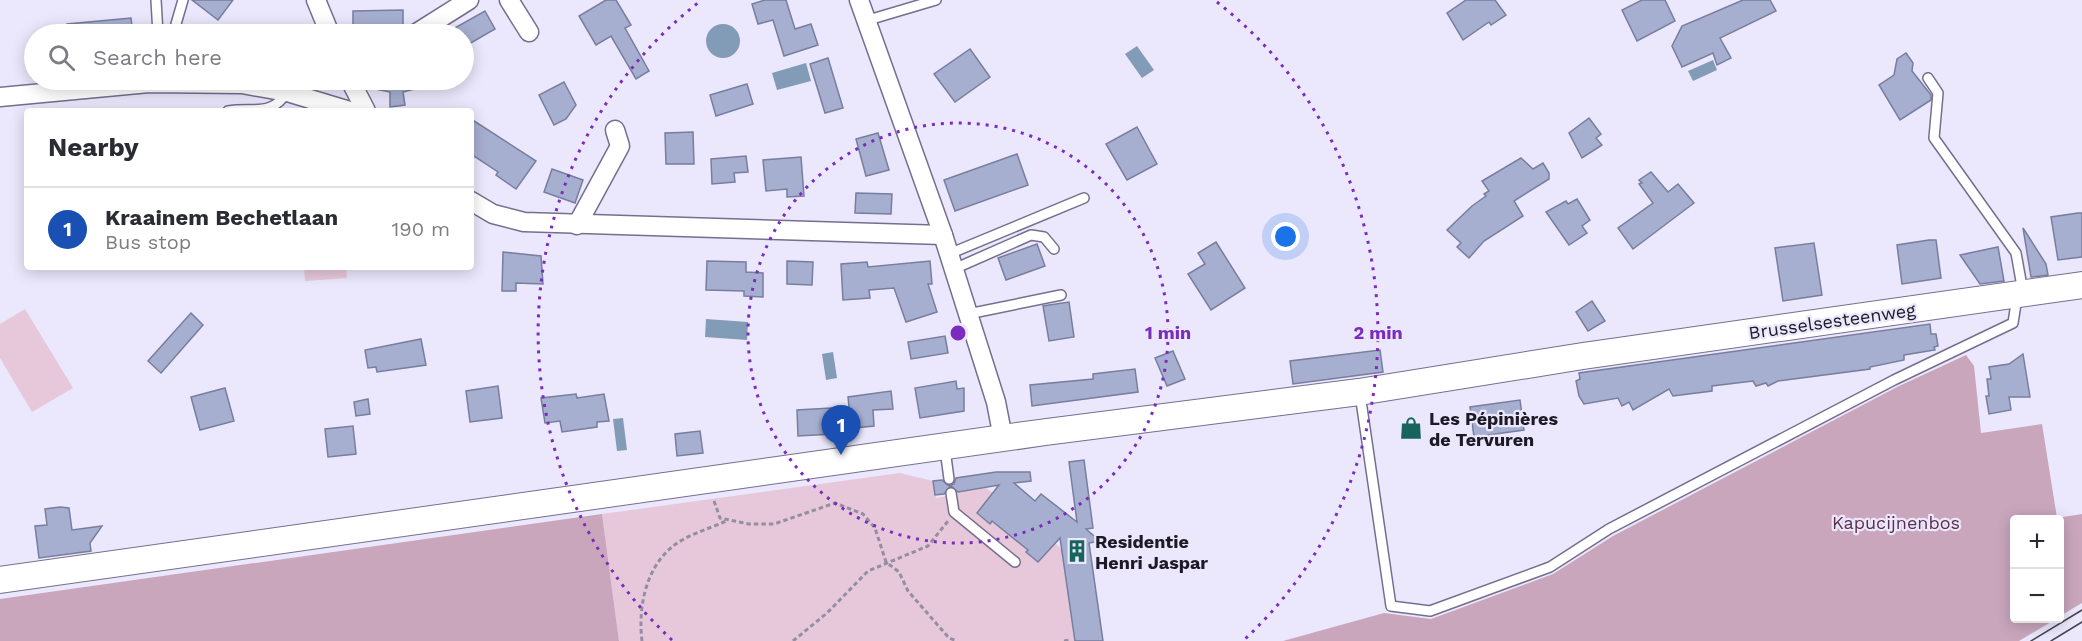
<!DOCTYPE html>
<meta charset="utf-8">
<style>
:root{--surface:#fff;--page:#f2f2f3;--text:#2b2b33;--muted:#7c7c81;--line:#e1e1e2;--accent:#17645d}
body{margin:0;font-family:"Work Sans",sans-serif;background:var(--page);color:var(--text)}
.controls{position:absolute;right:18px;bottom:18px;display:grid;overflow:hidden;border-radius:6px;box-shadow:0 3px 15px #0003}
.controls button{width:54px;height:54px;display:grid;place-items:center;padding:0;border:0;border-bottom:2px solid var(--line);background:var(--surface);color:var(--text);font:30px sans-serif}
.you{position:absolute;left:1286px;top:237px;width:21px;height:21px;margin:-15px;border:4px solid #fff;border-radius:50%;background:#1a73e8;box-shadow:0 0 0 9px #1a73e833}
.badge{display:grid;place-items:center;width:39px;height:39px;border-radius:50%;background:var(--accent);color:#fff;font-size:20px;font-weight:700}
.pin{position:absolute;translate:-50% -50px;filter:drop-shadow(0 2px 3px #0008)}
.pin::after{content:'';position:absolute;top:32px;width:21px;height:18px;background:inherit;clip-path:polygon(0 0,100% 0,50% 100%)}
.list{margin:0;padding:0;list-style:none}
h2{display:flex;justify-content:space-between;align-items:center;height:78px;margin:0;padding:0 24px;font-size:26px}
h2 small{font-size:20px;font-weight:400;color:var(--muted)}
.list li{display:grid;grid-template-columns:39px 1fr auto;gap:18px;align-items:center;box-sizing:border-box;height:84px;padding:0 24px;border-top:2px solid var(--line)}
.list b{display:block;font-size:22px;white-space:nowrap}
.list p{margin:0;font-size:20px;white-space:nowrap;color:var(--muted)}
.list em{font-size:20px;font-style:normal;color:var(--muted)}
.icon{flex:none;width:33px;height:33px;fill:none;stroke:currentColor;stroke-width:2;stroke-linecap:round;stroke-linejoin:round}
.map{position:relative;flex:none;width:2082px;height:641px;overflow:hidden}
.search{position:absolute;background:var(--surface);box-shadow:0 3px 15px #0003;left:24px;top:24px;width:450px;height:66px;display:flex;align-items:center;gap:15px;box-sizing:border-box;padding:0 21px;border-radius:33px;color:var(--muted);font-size:22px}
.panel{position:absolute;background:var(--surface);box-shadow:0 3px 15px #0003;left:24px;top:108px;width:450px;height:162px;border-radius:6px}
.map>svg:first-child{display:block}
.green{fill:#e7c8db}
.forest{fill:#c9a6bc}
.water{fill:#829bb6}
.building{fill:#a7afd1;stroke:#777e9e;stroke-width:1.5}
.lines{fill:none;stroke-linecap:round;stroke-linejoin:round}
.lane-casing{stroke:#766e8e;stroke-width:12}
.street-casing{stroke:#766e8e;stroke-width:21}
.secondary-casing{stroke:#766e8e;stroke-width:28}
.path{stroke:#938fa1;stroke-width:3;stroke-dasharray:4.5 3;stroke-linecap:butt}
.lane{stroke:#fff;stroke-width:9}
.street{stroke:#fff;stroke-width:18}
.secondary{stroke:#fff;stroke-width:26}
.tram{stroke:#484553;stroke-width:1.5}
.ring{fill:none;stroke:#7b2cbf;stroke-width:3;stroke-dasharray:3 6}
.labels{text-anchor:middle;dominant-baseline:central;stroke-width:4.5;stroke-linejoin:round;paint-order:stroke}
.street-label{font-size:18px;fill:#1d1a26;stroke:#ebe7fc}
.poi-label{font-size:18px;font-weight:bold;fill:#1d1a26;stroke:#ebe7fc;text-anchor:start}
.park-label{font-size:18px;fill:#5c2e4e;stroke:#ebe7fc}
.centre{fill:#7b2cbf;stroke:#ebe7fc;stroke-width:3}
.ring-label{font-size:18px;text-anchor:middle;font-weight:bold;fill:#7b2cbf;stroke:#ebe7fc;stroke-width:4.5;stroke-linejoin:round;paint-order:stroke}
</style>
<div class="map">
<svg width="2082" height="641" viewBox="0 0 2082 641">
<rect width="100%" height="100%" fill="#ebe7fc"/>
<g class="green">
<polygon points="304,267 346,267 347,278 305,281"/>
<polygon points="25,309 73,388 32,412 0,358 0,324"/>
<polygon points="900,473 933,481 936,498 946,496 946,493 986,488 993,493 990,523 992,521 1028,550 1026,552 1038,562 1055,543 1066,553 1075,641 619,641 602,514"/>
</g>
<g class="forest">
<polygon points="1966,355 1974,366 1981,433 2042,424 2057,518 2082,514 2082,603 2060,616 2060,520 2014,520 2014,618 2056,619 2019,641 1283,641 1384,613 1431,619 1553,574 1613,536 1897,387"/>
<polygon points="602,514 619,641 0,641 0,599"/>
</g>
<g class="water">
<circle cx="723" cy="41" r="17"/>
<polygon points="1137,46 1154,70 1142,78 1125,54"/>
<polygon points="1713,60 1717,70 1693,81 1688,71"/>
<polygon points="806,63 811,81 777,90 772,73"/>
<polygon points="706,319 748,322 747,340 705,337"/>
<polygon points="833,352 837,378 826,380 822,354"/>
<polygon points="623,418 627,450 617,451 613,419"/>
</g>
<g class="building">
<polygon points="192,0 233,0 218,20"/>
<polygon points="606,0 616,0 631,25 625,28 649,71 636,79 611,36 596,45 579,16"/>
<polygon points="765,0 786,0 795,29 811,24 818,45 784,56 773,20 758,24 752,4"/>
<polygon points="1466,0 1495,0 1506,15 1491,25 1489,22 1463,40 1447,13"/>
<polygon points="1642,0 1665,0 1675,21 1637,41 1622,10"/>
<polygon points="1743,0 1770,0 1776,11 1720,38 1731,58 1717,65 1713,53 1682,67 1672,46 1682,26"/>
<polygon points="403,10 403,34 353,34 353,11"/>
<polygon points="485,11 495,29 464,47 464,34 444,34"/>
<polygon points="131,18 133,34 67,34 67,24"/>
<polygon points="970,49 990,77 955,102 934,74"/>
<polygon points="1906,53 1913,63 1912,71 1931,95 1931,100 1900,120 1879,85 1894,75 1897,59"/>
<polygon points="828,58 843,108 825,113 810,64"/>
<polygon points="362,80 433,80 434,84 403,92 405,105 390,107 390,92 366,87"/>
<polygon points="564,82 576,105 566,119 554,125 539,95"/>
<polygon points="747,84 753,104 716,116 710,95"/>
<polygon points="1589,118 1601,134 1596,138 1602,145 1582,158 1569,133"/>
<polygon points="471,119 536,161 516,189 496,175 498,172 471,154"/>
<polygon points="1137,127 1157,164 1127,180 1106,144"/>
<polygon points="693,132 694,164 666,164 665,133"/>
<polygon points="878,133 889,170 866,176 856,139"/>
<polygon points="1017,154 1028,185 955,211 944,180"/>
<polygon points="746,156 748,172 734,173 735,182 712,184 711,159"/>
<polygon points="801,157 804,196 787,197 787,189 766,191 763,160"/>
<polygon points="1521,158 1533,169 1543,163 1549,173 1549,179 1514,201 1523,216 1484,241 1469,258 1457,247 1461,243 1447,230 1472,206 1486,196 1484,194 1489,191 1482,181"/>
<polygon points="552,169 583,180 575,203 544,192"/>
<polygon points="1651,172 1668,192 1678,184 1694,203 1633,249 1618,228 1653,203 1639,184 1642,183 1639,180"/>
<polygon points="856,193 892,194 891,214 855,213"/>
<polygon points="1577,199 1590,220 1582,226 1587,233 1569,245 1546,212 1566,201 1568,204"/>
<polygon points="2078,213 2082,213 2082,257 2058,260 2051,217"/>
<polygon points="2023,228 2046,264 2048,275 2031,277"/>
<polygon points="1929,240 1936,240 1941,278 1902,284 1897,245"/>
<polygon points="1216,242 1245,288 1211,310 1188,274 1205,264 1198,253"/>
<polygon points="1814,243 1822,295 1783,301 1775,248"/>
<polygon points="1037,244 1045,266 1006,280 998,258"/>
<polygon points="1998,247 2004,281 1980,284 1960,255"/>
<polygon points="503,252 541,256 543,284 516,283 516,291 502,291"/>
<polygon points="707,261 746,262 746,272 763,273 763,297 744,296 744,291 706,290"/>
<polygon points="787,261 813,262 812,285 787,284"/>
<polygon points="930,261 932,284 928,284 937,312 906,322 894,288 869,290 870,298 843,300 841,264 867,262 868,267"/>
<polygon points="1592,301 1605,321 1588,331 1576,312"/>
<polygon points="1069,302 1074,337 1049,341 1043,306"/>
<polygon points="191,313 203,325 161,373 148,361"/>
<polygon points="1930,324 1931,334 1936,334 1938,346 1934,347 1935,350 1904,355 1904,360 1870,367 1870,369 1778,381 1768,386 1766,383 1756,386 1753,381 1712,386 1712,391 1673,396 1669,389 1633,410 1629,402 1622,406 1618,398 1584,404 1579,396 1576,381 1580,379 1579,373"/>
<polygon points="945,336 948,353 911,359 908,342"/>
<polygon points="421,339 426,365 377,372 376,367 368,368 365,350"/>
<polygon points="1380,350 1383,372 1293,384 1290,361"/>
<polygon points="1173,351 1185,379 1167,386 1155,358"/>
<polygon points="2023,354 2030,397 2009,397 2011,410 1989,414 1986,396 1989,396 1987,379 1991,379 1989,367 2009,364"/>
<polygon points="1135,369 1138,392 1032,406 1030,385 1093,379 1093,374"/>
<polygon points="956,381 957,389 964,388 964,411 920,418 915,388"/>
<polygon points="498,386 502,418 470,422 466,391"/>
<polygon points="225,388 234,421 200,430 191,397"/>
<polygon points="891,391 893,409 873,410 874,426 833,430 833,434 798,436 797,410 849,407 848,397"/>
<polygon points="576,394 577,398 604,394 609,421 597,422 597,427 562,432 560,421 545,423 541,398"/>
<polygon points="368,399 370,414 356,416 354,402"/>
<polygon points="1520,400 1524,430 1474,437 1470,407"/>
<polygon points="353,426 356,454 328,457 325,429"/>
<polygon points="700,431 703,453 677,456 675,434"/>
<polygon points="1084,460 1093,528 1086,529 1100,541 1089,543 1103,641 1075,641 1060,538 1038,562 1026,552 1028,550 992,521 990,524 977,513 999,485 958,492 951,486 944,494 935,495 933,481 942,480 949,486 954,484 956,478 996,472 1030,472 1031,481 1014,483 1035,501 1041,494 1077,522 1069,462"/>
<polygon points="60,507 69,508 72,530 102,526 90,543 91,551 39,558 35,526 47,525 45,509"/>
</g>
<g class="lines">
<g class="lane-casing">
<g id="lane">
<polyline points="156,0 158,34"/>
<polyline points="865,21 936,0"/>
<polyline points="177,34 176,24 183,0"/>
<polyline points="1928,78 1938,93 1934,138 2016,253 2023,292"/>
<path d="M228,111C253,107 272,117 287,92"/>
<polyline points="949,254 1084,198"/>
<polyline points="954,269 1031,235 1044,237 1054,249"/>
<polyline points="968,314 1061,295"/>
<polyline points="1360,394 1391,606 1430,611 1550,567 1609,529 1894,380 2013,323 2017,297"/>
<polyline points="945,449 949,479"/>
<polyline points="951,493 954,512 1015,562"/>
</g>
</g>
<g class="street-casing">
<g id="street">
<polyline points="316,0 330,34"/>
<polyline points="509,0 529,32"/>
<polyline points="859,0 943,235 996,402 1003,438"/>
<polyline points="415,34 469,0"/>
<polyline points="350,80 366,111"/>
<polyline points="0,97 149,83 242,84 287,92 350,111"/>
<polyline points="471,201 493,214 524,222 943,235"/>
<polyline points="577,225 620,146 615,130"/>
</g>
</g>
<g class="secondary-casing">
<polyline id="secondary" points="0,580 1046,432 1359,392 1583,356 2082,285"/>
</g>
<g class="path">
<polyline points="714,501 720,518 749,524 774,524 835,503 863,514 875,528 886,562 899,572 908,591 949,638 957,641"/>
<path d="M642,641C638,609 645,569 672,547C686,535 709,529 726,521"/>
<polyline points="793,641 827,613 868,571 928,546 948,521"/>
<polyline points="1064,641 1069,640"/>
</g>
<use href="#lane" class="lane"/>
<use href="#street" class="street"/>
<use href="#secondary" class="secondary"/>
<g class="tram">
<polyline points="2031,641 2082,610"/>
<polyline points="2051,641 2082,622"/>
</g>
</g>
<g class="ring">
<circle cx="958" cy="333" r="210"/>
<path d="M672 640A420 420 0 0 1 699 2M1217 2A420 420 0 0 1 1244 640"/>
</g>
<defs>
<g id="shop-bare" transform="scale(1.8)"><path d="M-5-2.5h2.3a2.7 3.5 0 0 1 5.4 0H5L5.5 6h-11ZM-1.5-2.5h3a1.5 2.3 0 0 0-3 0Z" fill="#17645d" stroke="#ebe7fc" stroke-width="2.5" paint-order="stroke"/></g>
<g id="building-bare" transform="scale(1.8)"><path d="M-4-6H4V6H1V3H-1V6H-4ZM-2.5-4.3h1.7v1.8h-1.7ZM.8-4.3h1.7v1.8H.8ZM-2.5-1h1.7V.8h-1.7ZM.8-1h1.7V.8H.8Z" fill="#17645d" stroke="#ebe7fc" stroke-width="2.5" paint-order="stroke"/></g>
</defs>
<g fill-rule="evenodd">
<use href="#shop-bare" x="1411" y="428"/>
<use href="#building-bare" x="1077" y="551"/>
</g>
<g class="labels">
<g class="street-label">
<text transform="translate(1832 321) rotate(-8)">Brusselsesteenweg</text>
</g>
<g class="poi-label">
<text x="1429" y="418">Les Pépinières<tspan x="1429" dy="21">de Tervuren</tspan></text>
<text x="1095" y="541">Residentie<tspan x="1095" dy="21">Henri Jaspar</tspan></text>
</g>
<g class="park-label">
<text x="1896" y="522">Kapucijnenbos</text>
</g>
</g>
<circle cx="958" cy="333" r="9" class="centre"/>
<g class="ring-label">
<text x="1168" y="339">1 min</text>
<text x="1378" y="339">2 min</text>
</g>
</svg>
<div class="controls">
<button>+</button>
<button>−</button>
</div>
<div class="you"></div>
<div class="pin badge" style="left:841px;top:455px;background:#1a4fb4">1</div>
<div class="search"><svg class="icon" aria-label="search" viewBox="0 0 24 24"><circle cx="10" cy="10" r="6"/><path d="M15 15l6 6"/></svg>Search here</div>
<section class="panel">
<h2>Nearby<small></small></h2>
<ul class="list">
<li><span class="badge" style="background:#1a4fb4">1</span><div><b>Kraainem Bechetlaan</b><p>Bus stop</p></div><em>190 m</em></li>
</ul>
</section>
</div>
